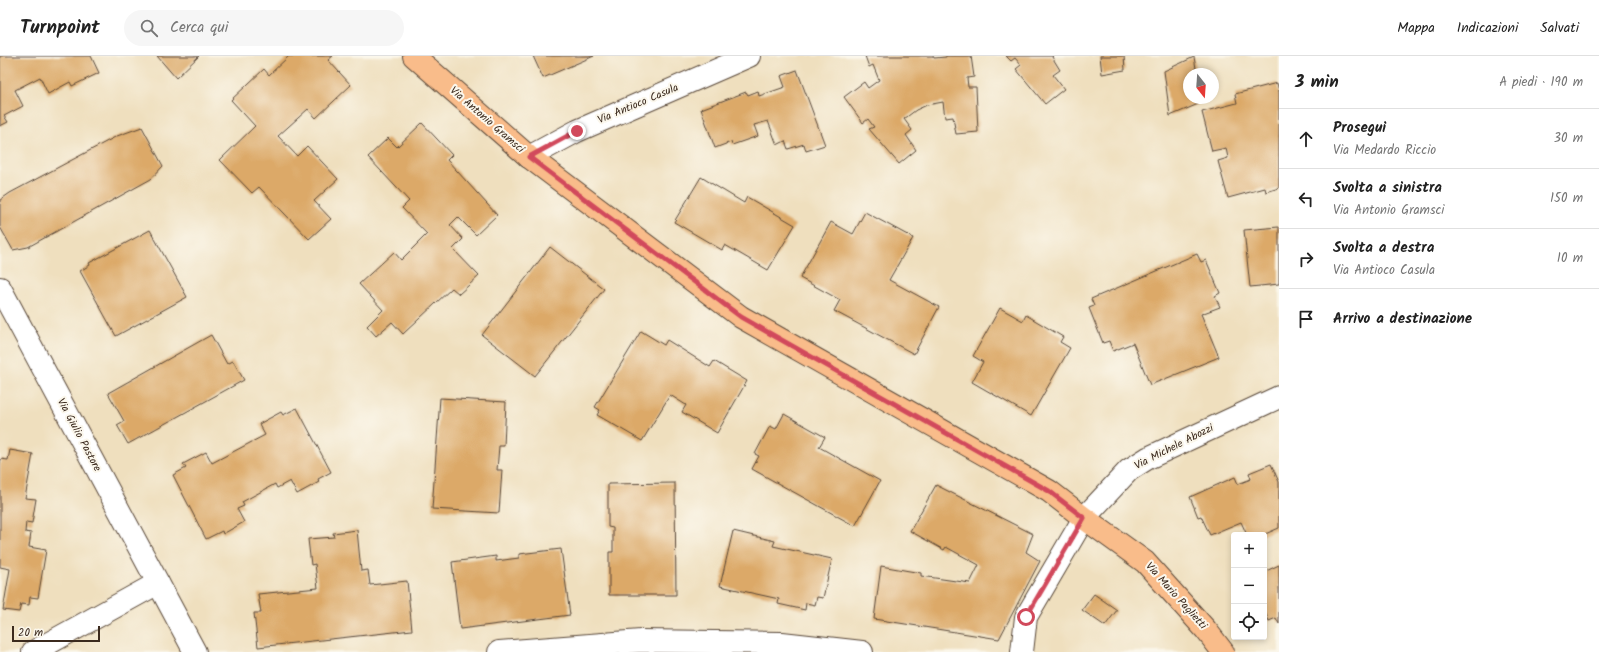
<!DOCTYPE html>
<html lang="it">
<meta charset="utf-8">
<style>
:root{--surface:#fff;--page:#f6f6f6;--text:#222;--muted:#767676;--line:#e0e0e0}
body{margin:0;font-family:Kalam,sans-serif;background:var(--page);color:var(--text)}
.controls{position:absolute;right:12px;bottom:12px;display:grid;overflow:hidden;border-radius:4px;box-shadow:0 2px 6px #0003}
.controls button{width:36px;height:36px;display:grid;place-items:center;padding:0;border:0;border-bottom:1px solid var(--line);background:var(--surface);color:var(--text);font:20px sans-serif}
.compass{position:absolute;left:1183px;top:12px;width:36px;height:36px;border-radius:50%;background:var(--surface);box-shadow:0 2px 6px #0003;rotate:163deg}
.scale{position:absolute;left:12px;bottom:10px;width:88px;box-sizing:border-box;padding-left:4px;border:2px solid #3b2a1e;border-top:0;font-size:11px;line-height:14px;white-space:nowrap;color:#3b2a1e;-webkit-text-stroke:3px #fbf7ec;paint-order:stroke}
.stop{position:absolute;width:12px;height:12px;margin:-9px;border:3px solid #d1495b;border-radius:50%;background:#fff}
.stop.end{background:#d1495b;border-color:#fff;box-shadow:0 1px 4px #0008}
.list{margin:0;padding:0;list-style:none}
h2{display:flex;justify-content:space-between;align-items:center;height:52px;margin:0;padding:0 16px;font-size:17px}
h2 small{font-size:13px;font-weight:400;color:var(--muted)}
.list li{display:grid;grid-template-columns:26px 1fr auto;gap:12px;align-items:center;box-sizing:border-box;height:60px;padding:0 16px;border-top:1px solid var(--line)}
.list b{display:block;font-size:15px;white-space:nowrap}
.list p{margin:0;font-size:13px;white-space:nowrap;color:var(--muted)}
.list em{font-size:13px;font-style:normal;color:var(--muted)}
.icon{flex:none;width:22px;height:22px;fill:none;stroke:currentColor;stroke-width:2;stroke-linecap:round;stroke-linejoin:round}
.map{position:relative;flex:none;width:1279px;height:596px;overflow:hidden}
header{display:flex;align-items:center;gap:24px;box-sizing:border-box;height:56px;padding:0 20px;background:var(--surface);border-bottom:1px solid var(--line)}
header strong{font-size:19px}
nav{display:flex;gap:22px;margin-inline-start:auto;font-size:14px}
.search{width:280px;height:36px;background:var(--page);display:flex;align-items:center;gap:10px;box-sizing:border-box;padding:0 14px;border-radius:22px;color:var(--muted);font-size:15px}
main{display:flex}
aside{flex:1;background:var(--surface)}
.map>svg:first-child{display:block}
.building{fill:#dca968}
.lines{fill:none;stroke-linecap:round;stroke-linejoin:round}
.minor-casing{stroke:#564536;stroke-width:24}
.major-casing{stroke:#564536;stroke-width:24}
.minor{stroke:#fff;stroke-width:22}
.major{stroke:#f9bc8a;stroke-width:22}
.route{stroke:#d1495b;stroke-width:5}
.labels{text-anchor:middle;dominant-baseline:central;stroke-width:4;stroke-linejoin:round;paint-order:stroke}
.street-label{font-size:11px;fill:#3b2a1e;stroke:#fbf7ec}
</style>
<header>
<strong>Turnpoint</strong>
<div class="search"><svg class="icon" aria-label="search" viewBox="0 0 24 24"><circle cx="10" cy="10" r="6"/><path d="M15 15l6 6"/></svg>Cerca qui</div>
<nav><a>Mappa</a><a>Indicazioni</a><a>Salvati</a></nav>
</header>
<main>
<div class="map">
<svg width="1279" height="596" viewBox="0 0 1279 596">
<rect width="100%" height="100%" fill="#fbf7ec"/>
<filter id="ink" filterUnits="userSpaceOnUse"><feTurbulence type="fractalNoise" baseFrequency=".025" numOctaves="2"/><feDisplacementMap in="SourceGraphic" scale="8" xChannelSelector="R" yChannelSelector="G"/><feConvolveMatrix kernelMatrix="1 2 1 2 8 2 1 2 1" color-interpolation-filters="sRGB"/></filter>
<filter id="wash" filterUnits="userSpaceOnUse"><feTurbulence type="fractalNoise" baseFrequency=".012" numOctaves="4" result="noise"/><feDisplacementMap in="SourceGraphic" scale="16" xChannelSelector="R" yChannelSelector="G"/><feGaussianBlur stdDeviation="0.9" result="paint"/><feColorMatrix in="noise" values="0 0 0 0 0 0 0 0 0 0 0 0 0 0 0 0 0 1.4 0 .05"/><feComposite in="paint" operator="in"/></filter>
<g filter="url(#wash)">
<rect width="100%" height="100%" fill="#efdfbe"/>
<g id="blocks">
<g class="building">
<polygon points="0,0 91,0 99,17 72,30 70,26 48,38 40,21 15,34 23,50 4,60 8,66 0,70"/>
<polygon points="157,0 199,0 176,22"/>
<polygon points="289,0 333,0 328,4 351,29 316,62 308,53 278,80 297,100 307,90 338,123 314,145 331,163 309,183 259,131 252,137 220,104 255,70 231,44 264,13 269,19"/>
<polygon points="533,0 594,0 543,22"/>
<polygon points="865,0 933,0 934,2 946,1 946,0 971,0 974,21 967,22 968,31 976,31 978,76 956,78 953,61 945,62 943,46 927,49 916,54 904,63 912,74 906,79 916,94 899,108 869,73 874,71 868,63 863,67 844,41 864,26 868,32 879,24 873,9 869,11"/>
<polygon points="1006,0 1053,0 1052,1 1060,14 1053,19 1064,33 1045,48 1016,13 1021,9 1015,2 1011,5"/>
<polygon points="1100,0 1124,0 1125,14 1102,18"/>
<polygon points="1194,1 1197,18 1189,18 1189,42 1202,42 1203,46 1170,60 1164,15"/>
<polygon points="797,14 825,89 806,95 804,88 788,93 785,85 777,89 768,65 754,69 758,80 732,89 731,86 715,92 701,53 746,36 748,39 758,35 759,40 785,31 781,20"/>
<polygon points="1277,27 1279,36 1279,132 1266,136 1265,132 1228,142 1218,105 1228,102 1226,92 1212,95 1202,56 1237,47 1235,38"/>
<polygon points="422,67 452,99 447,104 497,159 476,179 458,161 450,169 463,183 453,193 479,220 459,238 452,232 403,278 392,266 376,280 367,270 383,254 359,228 394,196 401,204 427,178 402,152 409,145 368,101 388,82 397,91"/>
<polygon points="142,71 163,110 151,123 28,191 13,194 0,171 0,144 10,137 117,80"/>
<polygon points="701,121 744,147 747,141 795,169 768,214 725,189 722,194 674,166"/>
<polygon points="865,156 913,182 889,224 939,251 914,298 834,255 840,244 800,222 831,166 853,178"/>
<polygon points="1279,171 1279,228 1250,231 1244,174"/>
<polygon points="150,174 187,241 116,280 80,215 90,209 89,207"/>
<polygon points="550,191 604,233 535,320 482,279"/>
<polygon points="1197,198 1201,206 1206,204 1220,237 1215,240 1220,251 1201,258 1219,301 1150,329 1133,287 1113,295 1109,285 1103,287 1089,252 1094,250 1091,243"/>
<polygon points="1000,252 1023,265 1026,259 1063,281 1060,286 1070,292 1031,360 972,326 983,306 973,300"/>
<polygon points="641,275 664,289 667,284 710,311 714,305 747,325 717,377 682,356 686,349 670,339 642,385 597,359 600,354 595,351"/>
<polygon points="211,279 227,308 233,305 244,324 128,388 117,369 124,365 108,337"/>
<polygon points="440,342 506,346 504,390 499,390 497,414 502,414 499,457 432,453"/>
<polygon points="297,352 331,416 318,423 319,426 297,438 290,425 277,432 275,428 242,446 244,450 237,453 244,466 223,478 222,475 206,483 173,419 186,412 183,408 206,396 212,407 265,379 259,368 281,356 283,359"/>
<polygon points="784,358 825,381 819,391 880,425 855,470 752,413 759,400 755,398 770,370 776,373"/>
<polygon points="10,394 33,398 25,442 36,443 32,467 26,466 25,476 31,477 29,491 46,494 38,542 30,541 29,549 21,548 19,556 3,554 10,513 0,511 0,408 1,403 8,404"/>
<polygon points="1271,408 1279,426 1279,472 1263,479 1247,479 1241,466 1210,479 1201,460 1198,461 1190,441 1235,421 1238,428 1251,423 1249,417"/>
<polygon points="675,427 676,539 609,539 609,496 613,496 613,472 608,471 608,428"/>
<polygon points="936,429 1033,478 1026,496 1040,505 999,583 874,563 881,510 921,517 921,520 970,527 979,509 946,491 944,494 910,475"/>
<polygon points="357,474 361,515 368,514 370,529 407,525 412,574 258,591 254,557 261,557 258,538 318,532 315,508 311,509 308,483 334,481 333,477"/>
<polygon points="733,475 775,485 773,490 832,503 823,542 817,541 815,549 806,547 805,554 778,548 779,543 720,530"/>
<polygon points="561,493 570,559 460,573 452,506 496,500 496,505 519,502 519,498"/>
<polygon points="1279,509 1279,568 1276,562 1269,565 1264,554 1264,516"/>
<polygon points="1094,538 1117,554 1105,570 1082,554"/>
</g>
</g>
</g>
<g filter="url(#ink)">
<use href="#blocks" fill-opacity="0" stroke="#564536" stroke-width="1"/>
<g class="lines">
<g class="minor-casing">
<g id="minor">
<polyline points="529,101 577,75 749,0"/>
<polyline points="0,232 195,596"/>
<polyline points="33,596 158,527"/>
<polyline points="499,596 641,585 782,587 862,596"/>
<polyline points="1022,596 1026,561 1084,462 1129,414 1148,402 1279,341"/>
</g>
</g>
<g class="major-casing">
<polyline id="major" points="414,0 529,101 741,261 1049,435 1084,462 1145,506 1206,574 1223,596"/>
</g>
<use href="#minor" class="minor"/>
<use href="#major" class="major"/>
</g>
</g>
<g class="lines" filter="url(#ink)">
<polyline class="route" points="577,75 529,101 741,261 1049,435 1084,462 1026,561"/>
</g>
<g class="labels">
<g class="street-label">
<text transform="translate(638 48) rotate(-23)">Via Antioco Casula</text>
<text transform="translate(487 64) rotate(41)">Via Antonio Gramsci</text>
<text transform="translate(79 379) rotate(62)">Via Giulio Pastore</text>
<text transform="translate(1174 391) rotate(-27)">Via Michele Abozzi</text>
<text transform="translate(1176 540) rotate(48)">Via Mario Paglietti</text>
</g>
</g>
</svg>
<div class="controls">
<button>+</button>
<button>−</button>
<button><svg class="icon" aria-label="locate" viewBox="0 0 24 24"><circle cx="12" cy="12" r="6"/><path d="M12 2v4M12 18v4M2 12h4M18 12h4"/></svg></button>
</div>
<svg class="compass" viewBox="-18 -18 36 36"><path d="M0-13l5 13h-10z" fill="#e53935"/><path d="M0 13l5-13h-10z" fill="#767676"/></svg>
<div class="scale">20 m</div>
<div class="stop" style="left:1026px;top:561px"></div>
<div class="stop end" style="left:577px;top:75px"></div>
</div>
<aside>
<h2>3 min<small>A piedi · 190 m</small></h2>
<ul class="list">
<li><svg class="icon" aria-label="ahead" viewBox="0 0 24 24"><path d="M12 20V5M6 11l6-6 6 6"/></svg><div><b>Prosegui</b><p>Via Medardo Riccio</p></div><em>30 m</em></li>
<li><svg class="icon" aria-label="left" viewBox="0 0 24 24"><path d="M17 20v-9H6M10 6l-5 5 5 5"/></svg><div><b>Svolta a sinistra</b><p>Via Antonio Gramsci</p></div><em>150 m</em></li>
<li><svg class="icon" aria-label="right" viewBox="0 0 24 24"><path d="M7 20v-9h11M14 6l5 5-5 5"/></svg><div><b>Svolta a destra</b><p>Via Antioco Casula</p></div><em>10 m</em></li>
<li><svg class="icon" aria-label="arrive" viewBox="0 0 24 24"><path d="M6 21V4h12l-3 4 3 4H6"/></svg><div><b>Arrivo a destinazione</b></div></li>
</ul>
</aside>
</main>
